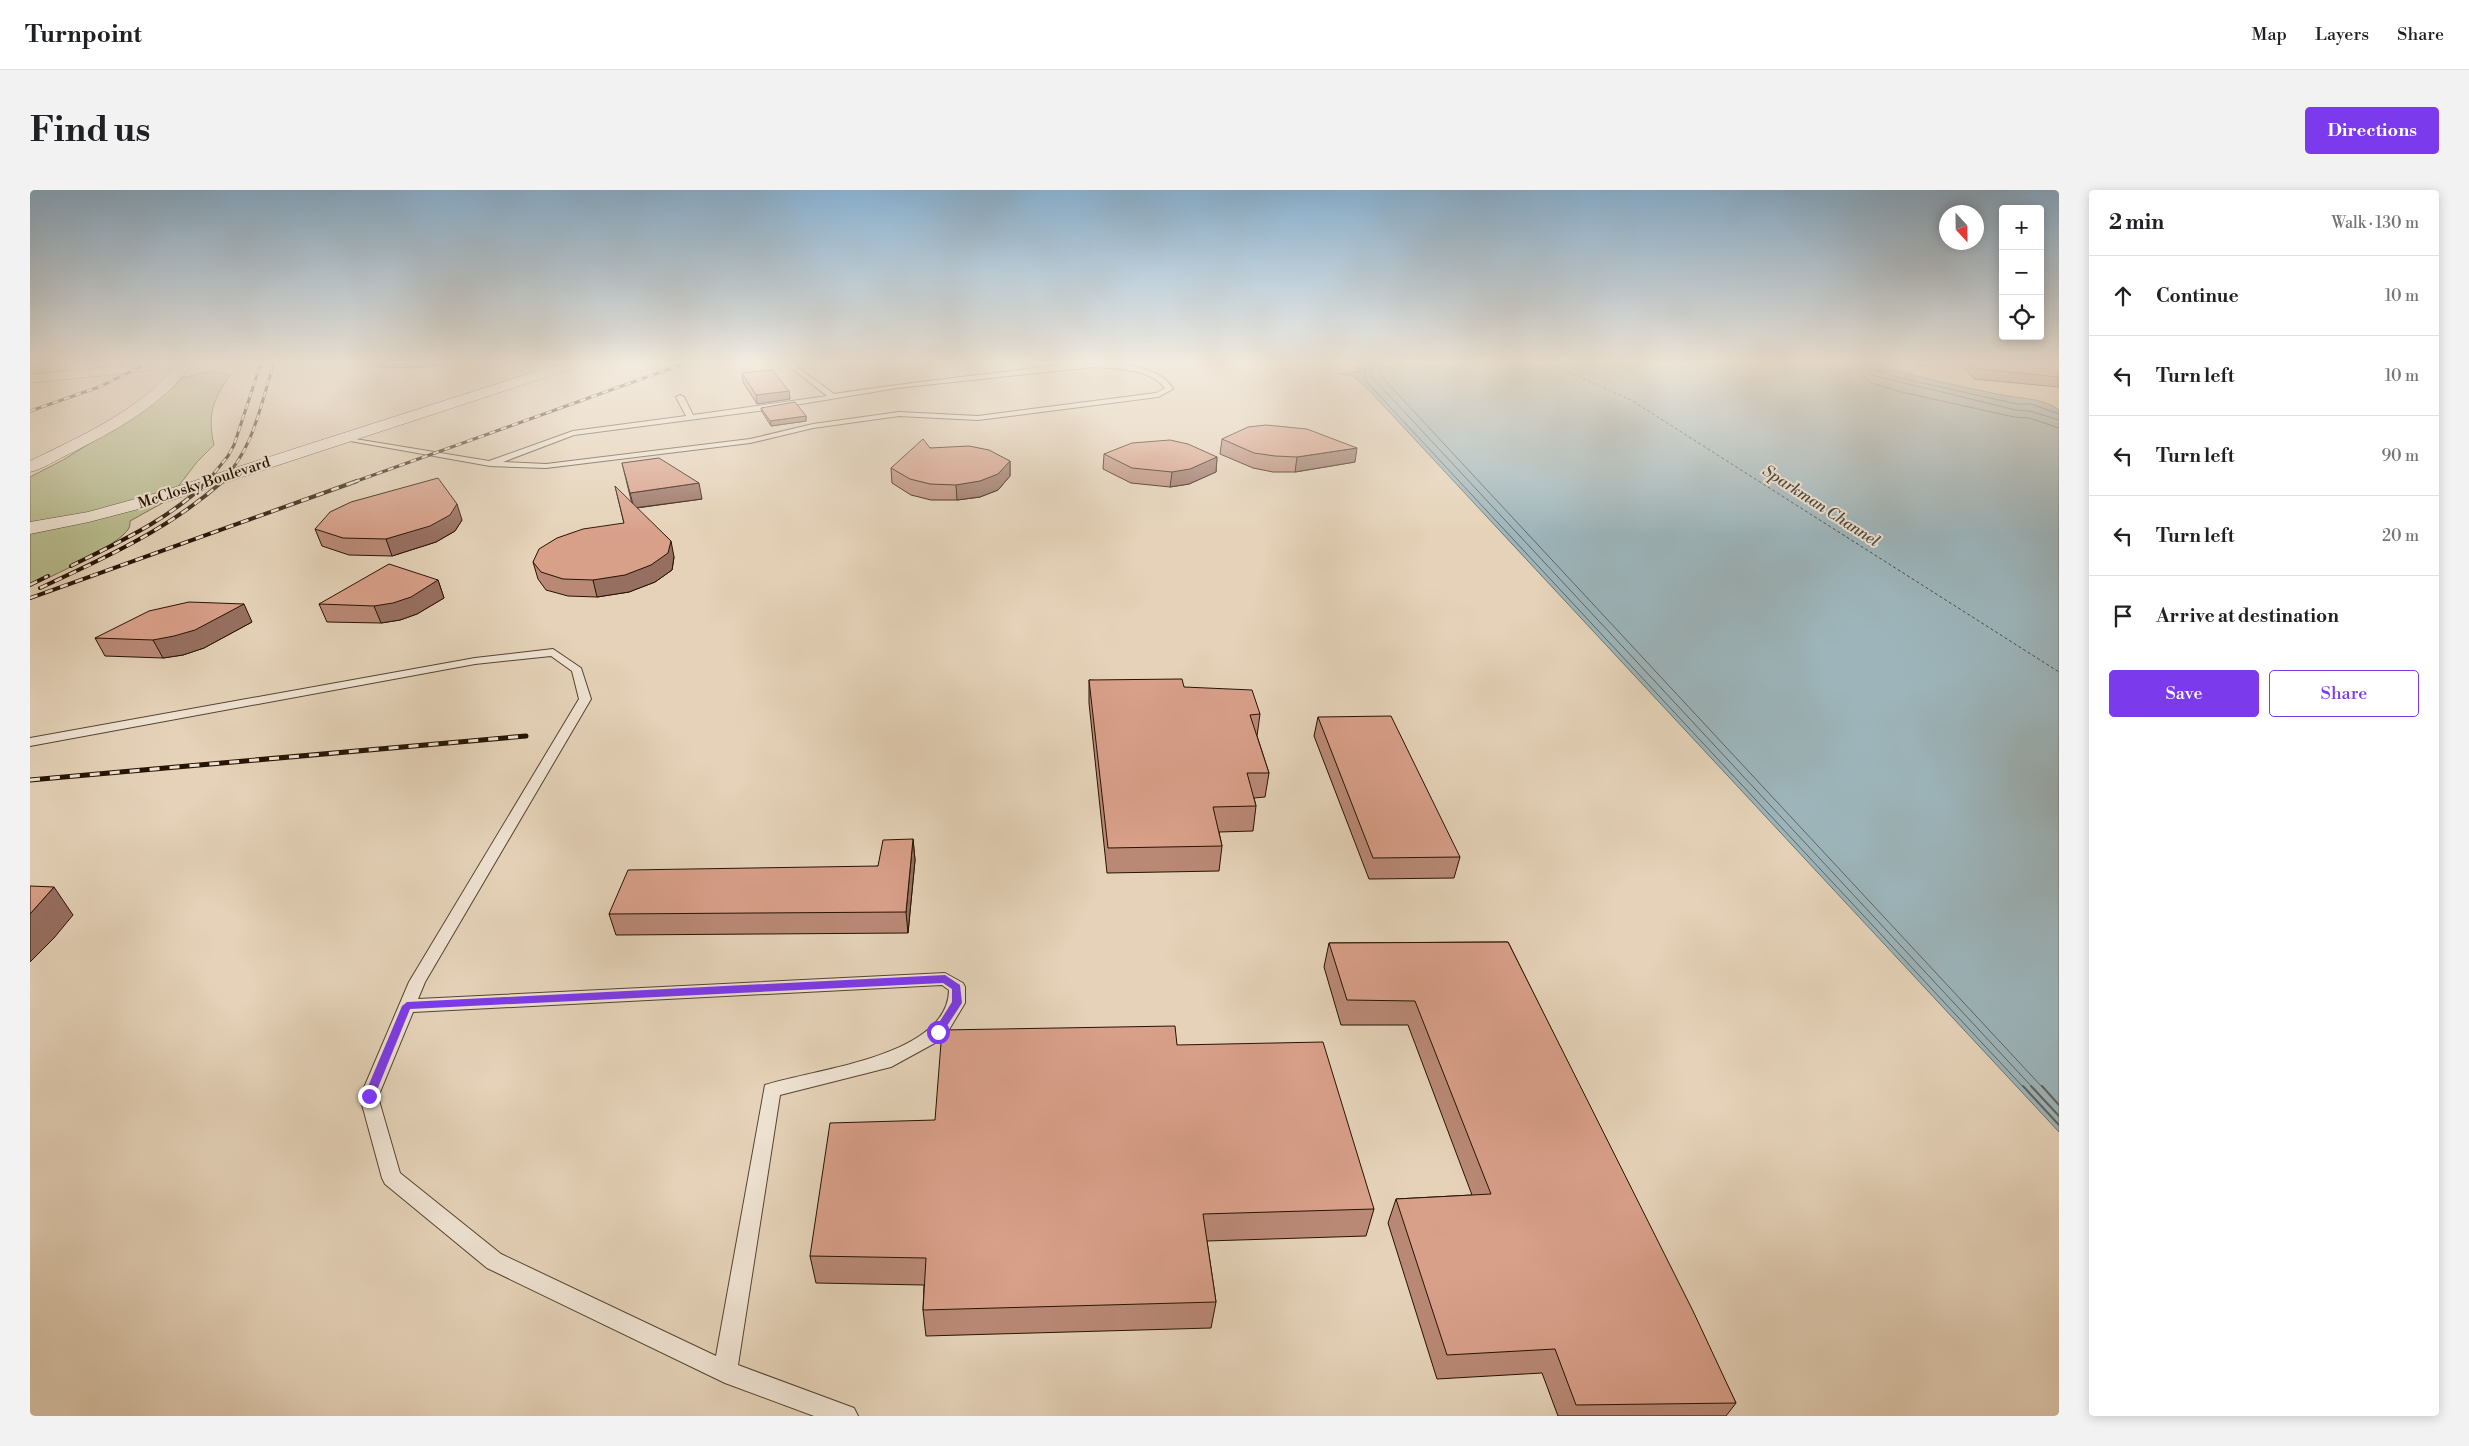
<!DOCTYPE html>
<meta charset="utf-8">
<style>
:root{--surface:#fff;--page:#f2f2f2;--text:#202124;--muted:#757577;--line:#e0e0e0;--accent:#7c3aed}
body{margin:0;font-family:"Libre Bodoni",serif;background:var(--page);color:var(--text)}
.controls{position:absolute;right:15px;top:15px;display:grid;overflow:hidden;border-radius:5px;box-shadow:0 2px 12px #0003}
.controls button{width:45px;height:45px;display:grid;place-items:center;padding:0;border:0;border-bottom:1px solid var(--line);background:var(--surface);color:var(--text);font:25px sans-serif}
.compass{position:absolute;left:1909px;top:15px;width:45px;height:45px;border-radius:50%;background:var(--surface);box-shadow:0 2px 12px #0003;rotate:158deg}
.stop{position:absolute;width:15px;height:15px;margin:-11px;border:4px solid #7c3aed;border-radius:50%;background:#fff}
.stop.end{background:#7c3aed;border-color:#fff;box-shadow:0 1px 5px #0008}
.list{margin:0;padding:0;list-style:none}
h2{display:flex;justify-content:space-between;align-items:center;height:65px;margin:0;padding:0 20px;font-size:21px}
h2 small{font-size:16px;font-weight:400;color:var(--muted)}
.list li{display:grid;grid-template-columns:32px 1fr auto;gap:15px;align-items:center;box-sizing:border-box;height:80px;padding:0 20px;border-top:1px solid var(--line)}
.list b{display:block;font-size:19px;white-space:nowrap}
.list em{font-size:16px;font-style:normal;color:var(--muted)}
.actions{display:flex;gap:10px;padding:15px 20px}
.actions a{flex:1;padding:11px 0;border:1px solid var(--accent);border-radius:5px;text-align:center;font-size:18px;color:var(--accent)}
.actions .main{background:var(--accent);color:#fff}
.icon{flex:none;width:28px;height:28px;fill:none;stroke:currentColor;stroke-width:2;stroke-linecap:round;stroke-linejoin:round}
.map{position:relative;flex:none;width:2029px;height:1226px;overflow:hidden;border-radius:5px}
header{display:flex;align-items:center;gap:30px;box-sizing:border-box;height:70px;padding:0 25px;background:var(--surface);border-bottom:1px solid var(--line)}
header strong{font-size:24px}
nav{display:flex;gap:28px;margin-inline-start:auto;font-size:18px}
.intro{display:flex;align-items:center;justify-content:space-between;box-sizing:border-box;height:120px;padding:0 30px}
h1{margin:0;font-size:35px}
.button{padding:12px 22px;border-radius:5px;background:var(--accent);color:#fff;font-size:18px;font-weight:700}
main{display:flex;gap:30px;padding:0 30px}
aside{flex:1;background:var(--surface);border-radius:5px;box-shadow:0 2px 12px #0003}
.map>svg:first-child{display:block}
.green{fill:#b7bb8d;stroke:#6f6748}
.water{fill:#9cb4ba;stroke:#6d7470}
.lines{fill:none;stroke-linecap:round;stroke-linejoin:round}
.shore-far1{stroke:#62645e;stroke-width:1}
.shore{stroke:#62645e;stroke-width:2}
.ferry{stroke:#504b42;stroke-width:1;stroke-dasharray:3 2.5;stroke-linecap:butt}
.service-casing{stroke:#564330;stroke-width:2}
.minor-casing{stroke:#564330;stroke-width:1}
.service{fill:#eee2d1;fill-rule:evenodd}
.minor{fill:#eee2d1;fill-rule:evenodd}
.rail-far2-casing{stroke:#271302;stroke-width:3}
.rail-far1-casing{stroke:#271302;stroke-width:4}
.rail-casing{stroke:#271302;stroke-width:5}
.rail-far2{stroke:#eee2d1;stroke-width:2;stroke-dasharray:6;stroke-linecap:butt}
.rail-far1{stroke:#eee2d1;stroke-width:2.5;stroke-dasharray:8;stroke-linecap:butt}
.rail{stroke:#eee2d1;stroke-width:3;stroke-dasharray:10;stroke-linecap:butt}
.wall{fill:#ba8976;stroke:#271302}
.shaded-wall{fill:#976f60;stroke:#271302}
.building{fill:#d89f89;stroke:#271302}
.route{fill:#7c3aed}
.labels{text-anchor:middle;dominant-baseline:central;stroke-width:4;stroke-linejoin:round;paint-order:stroke}
.far-street-label{font-size:15px;fill:#271302;stroke:#eee2d1}
.far-water-label{font-size:16px;font-style:italic;fill:#504b42;stroke:#eee2d1}
</style>
<header>
<strong>Turnpoint</strong>
<nav><a>Map</a><a>Layers</a><a>Share</a></nav>
</header>
<div class="intro"><h1>Find us</h1><a class="button">Directions</a></div>
<main>
<div class="map">
<svg width="2029" height="1226" viewBox="0 0 2029 1226">
<rect width="100%" height="100%" fill="#e5d2b8"/>
<filter id="stains"><feTurbulence type="fractalNoise" baseFrequency=".004" numOctaves="4"/><feColorMatrix values="0 0 0 0 .2 0 0 0 0 .09 0 0 0 0 .02 0 0 0 .5 -.17"/></filter>
<radialGradient id="worn" r=".72"><stop offset=".6" stop-color="#630" stop-opacity="0"/><stop offset="1" stop-color="#630" stop-opacity=".3"/></radialGradient>
<path class="green" d="M181,181L200,185C183,210 177,224 184,255L167,272L138,310L100,331C100,333 100,336 99,338C90,355 19,388 0,396V287L33,270L96,231L144,197L152,188Z"/>
<path class="water" d="M1317,173H1841C1882,186 1924,195 1967,204C1987,209 2013,207 2029,220V942L1338,199L1323,186L1308,184L1333,181Z"/>
<g class="lines">
<g class="shore-far1">
<polyline points="1329,173 1336,178 1334,189 1994,898"/>
<polyline points="1340,173 1342,187 2003,898"/>
<polyline points="1348,173 1350,185 2013,898"/>
<polyline points="1829,173 1832,186 1842,193 1867,201 1984,227 1999,228 2029,238"/>
<polyline points="1836,173 1837,179 1842,185 1986,220 2000,221 2029,230"/>
<polyline points="1842,173 1846,180 1870,188 1987,214 2001,214 2029,224"/>
</g>
<g class="shore">
<polyline points="1993,896 2029,935"/>
<polyline points="2001,896 2029,926"/>
<polyline points="2012,896 2029,915"/>
</g>
<polyline class="ferry" points="1518,173 1601,210 2029,482"/>
<g class="service-casing">
<g id="service">
<path d="M755,173H762L804,204C863,195 923,188 982,181C1009,178 1039,172 1066,173C1089,174 1130,175 1143,199L1128,207L948,230L869,226L783,238L720,253L516,278L460,276L309,249L313,247L459,271L543,241L656,226L646,207L650,205L654,207L663,225L797,206ZM1064,177C1088,179 1119,178 1135,198L1126,203L948,226L869,222L783,234L720,249L516,274L473,272L544,245L735,220L867,198Z"/>
<path d="M523,459L551,478L561,509L395,792L388,809L915,783L933,793L935,797V813L914,848L861,877L750,905L708,1175L824,1218L828,1226H784L695,1193L457,1078L355,994L352,988L330,907L379,792L549,509L542,481L521,466L445,474L0,556V548L445,468ZM912,795L919,800C918,867 784,879 735,895L686,1166L471,1064L370,983L348,907L383,822Z"/>
</g>
</g>
<g class="minor-casing">
<g id="minor">
<path d="M118,173H163C132,216 85,241 39,264C26,270 13,279 0,282V271C51,246 106,222 144,178L0,193V185Z"/>
<polygon points="532,173 552,173 550,176 139,311 59,332 0,344 0,332 58,322 127,303"/>
</g>
</g>
<use href="#service" class="service"/>
<use href="#minor" class="minor"/>
<g class="rail-far2-casing">
<g id="rail-far2">
<polyline points="0,221 69,197 118,173"/>
<polyline points="177,292 198,266 204,255 231,173"/>
<path d="M191,292C224,259 230,216 244,173"/>
<polyline points="324,292 656,173"/>
</g>
</g>
<g class="rail-far1-casing">
<g id="rail-far1">
<path d="M41,376C89,352 140,329 178,291"/>
<polyline points="0,395 18,386"/>
<path d="M10,398C75,368 139,339 193,291"/>
<polyline points="0,408 327,291"/>
</g>
</g>
<g class="rail-casing">
<polyline id="rail" points="0,590 496,546"/>
</g>
<use href="#rail-far2" class="rail-far2"/>
<use href="#rail-far1" class="rail-far1"/>
<use href="#rail" class="rail"/>
</g>
<g class="wall">
<polygon points="346,173 421,173 388,178 347,177"/>
<polygon points="1881,173 1913,173 1890,176"/>
<polygon points="1930,173 2029,173 2029,197 1944,189"/>
<polygon points="712,183 759,201 760,209 727,214 713,192"/>
<polygon points="731,218 776,226 776,231 741,236 732,222"/>
<polygon points="1192,249 1325,272 1265,282 1243,282 1223,278 1190,264"/>
<polygon points="900,258 980,271 980,286 968,300 950,307 927,310 901,310 881,305 862,293 861,278"/>
<polygon points="1074,264 1187,267 1186,282 1159,294 1140,297 1101,293 1073,279"/>
<polygon points="592,273 672,309 607,318 644,367 642,380 625,392 599,402 567,407 538,406 516,400 508,389 503,372 594,333 585,296 602,314"/>
<polygon points="432,330 425,341 406,352 362,366 319,365 292,356 285,339"/>
<polygon points="408,390 414,408 387,424 370,430 351,433 297,432 289,414"/>
<polygon points="222,432 174,458 153,465 133,468 75,466 65,448"/>
<polygon points="1059,490 1154,497 1230,524 1227,546 1239,583 1235,607 1224,608 1226,616 1223,641 1189,642 1192,656 1189,681 1077,683 1059,513"/>
<polygon points="1288,527 1430,667 1424,688 1339,689 1284,546"/>
<polygon points="883,649 885,670 878,743 586,745 579,724 848,676"/>
<polygon points="1478,752 1706,1213 1696,1226 1528,1226 1512,1183 1407,1189 1358,1033 1366,1009 1442,1005 1378,835 1311,835 1294,777 1299,753"/>
<polygon points="1147,855 1344,1019 1336,1046 1177,1051 1186,1112 1181,1138 896,1146 893,1120 894,1095 786,1093 780,1066 905,930"/>
</g>
<g class="shaded-wall">
<polygon points="387,173 421,173 388,178"/>
<polygon points="1891,173 1913,173 1890,176"/>
<polygon points="759,201 760,209 727,214 726,205"/>
<polygon points="776,226 776,231 741,236 740,231"/>
<polygon points="1327,258 1325,272 1265,282 1267,267"/>
<polygon points="1187,267 1186,282 1159,294 1140,297 1142,282"/>
<polygon points="980,271 980,286 968,300 950,307 927,310 926,295"/>
<polygon points="669,293 672,309 604,318 600,303"/>
<polygon points="427,314 432,330 425,341 406,352 362,366 356,349"/>
<polygon points="641,351 644,367 642,380 625,392 599,402 567,407 563,390"/>
<polygon points="408,390 414,408 387,424 370,430 351,433 344,416"/>
<polygon points="214,414 222,432 174,458 153,465 133,468 123,450"/>
<polygon points="883,649 885,670 878,743 876,722"/>
<polygon points="24,697 43,725 24,748 0,772 0,724"/>
</g>
<g class="building">
<polygon points="1943,173 2029,173 2029,187 1948,179"/>
<polygon points="742,180 759,201 726,205 712,183"/>
<polygon points="765,212 776,226 740,231 731,218"/>
<polygon points="1236,235 1277,239 1327,258 1267,267 1245,266 1224,263 1192,249 1218,237"/>
<polygon points="893,249 900,258 939,256 959,260 980,271 968,284 950,291 926,295 900,294 880,289 861,278"/>
<polygon points="1140,250 1158,254 1187,267 1160,279 1142,282 1102,278 1074,264 1102,253"/>
<polygon points="629,268 669,293 600,303 592,273"/>
<polygon points="408,288 427,314 420,325 400,336 356,349 313,348 285,339 300,322 321,312"/>
<polygon points="585,296 641,351 638,363 621,375 595,385 563,390 533,389 511,382 503,372 509,359 527,348 553,339 594,333"/>
<polygon points="359,374 408,390 381,407 363,413 344,416 289,414"/>
<polygon points="159,412 214,414 165,440 144,446 123,450 65,448 119,421"/>
<polygon points="1152,489 1154,497 1222,500 1230,524 1220,525 1239,583 1217,583 1226,616 1183,617 1192,656 1078,658 1059,490"/>
<polygon points="1361,526 1430,667 1343,668 1288,527"/>
<polygon points="883,649 876,722 579,724 598,680 848,676 853,650"/>
<polygon points="0,696 24,697 0,724"/>
<polygon points="1478,752 1663,1121 1706,1213 1546,1215 1525,1159 1417,1165 1366,1009 1461,1004 1385,811 1317,810 1299,753"/>
<polygon points="1145,836 1147,855 1293,852 1344,1019 1173,1024 1186,1112 893,1120 896,1068 780,1066 800,933 905,930 912,840"/>
</g>
<linearGradient id="sky" x2="0" y2="1"><stop stop-color="#89b4d6"/><stop offset="0.5" stop-color="#f3ebdf"/><stop offset="1" stop-color="#f3ebdf" stop-opacity="0"/></linearGradient>
<rect width="2029" height="345" fill="url(#sky)"/>
<polygon class="route" points="915,785 930,795 932,813 911,845 908,846 903,842 922,812 922,799 913,793 380,819 343,910 339,911 334,906 372,816 377,812"/>
<g class="labels">
<g class="far-street-label">
<text transform="translate(174 293) rotate(-18)">McClosky Boulevard</text>
</g>
<g class="far-water-label">
<text transform="translate(1791 316) rotate(33)">Sparkman Channel</text>
</g>
</g>
<rect width="100%" height="100%" filter="url(#stains)"/>
<rect width="100%" height="100%" fill="url(#worn)"/>
</svg>
<div class="controls">
<button>+</button>
<button>−</button>
<button><svg class="icon" aria-label="locate" viewBox="0 0 24 24"><circle cx="12" cy="12" r="6"/><path d="M12 2v4M12 18v4M2 12h4M18 12h4"/></svg></button>
</div>
<svg class="compass" viewBox="-18 -18 36 36"><path d="M0-13l5 13h-10z" fill="#e53935"/><path d="M0 13l5-13h-10z" fill="#757577"/></svg>
<div class="stop" style="left:908px;top:842px"></div>
<div class="stop end" style="left:339px;top:906px"></div>
</div>
<aside>
<h2>2 min<small>Walk · 130 m</small></h2>
<ul class="list">
<li><svg class="icon" aria-label="ahead" viewBox="0 0 24 24"><path d="M12 20V5M6 11l6-6 6 6"/></svg><div><b>Continue</b></div><em>10 m</em></li>
<li><svg class="icon" aria-label="left" viewBox="0 0 24 24"><path d="M17 20v-9H6M10 6l-5 5 5 5"/></svg><div><b>Turn left</b></div><em>10 m</em></li>
<li><svg class="icon" aria-label="left" viewBox="0 0 24 24"><path d="M17 20v-9H6M10 6l-5 5 5 5"/></svg><div><b>Turn left</b></div><em>90 m</em></li>
<li><svg class="icon" aria-label="left" viewBox="0 0 24 24"><path d="M17 20v-9H6M10 6l-5 5 5 5"/></svg><div><b>Turn left</b></div><em>20 m</em></li>
<li><svg class="icon" aria-label="arrive" viewBox="0 0 24 24"><path d="M6 21V4h12l-3 4 3 4H6"/></svg><div><b>Arrive at destination</b></div></li>
</ul>
<div class="actions"><a class="main">Save</a><a>Share</a></div>
</aside>
</main>
